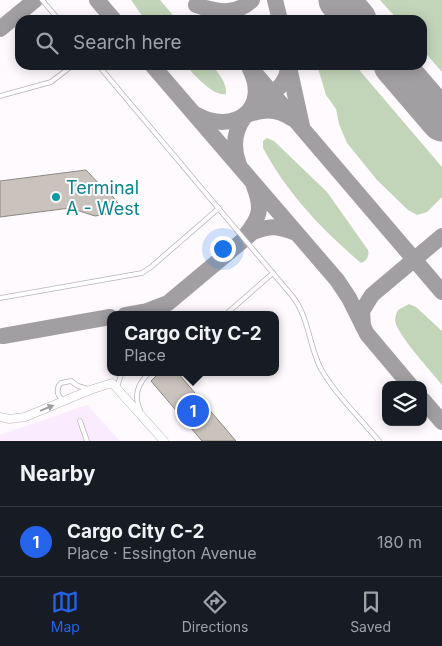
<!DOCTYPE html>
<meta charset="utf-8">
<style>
:root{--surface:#171b24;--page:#242831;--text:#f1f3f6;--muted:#9ea1a6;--line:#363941;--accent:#2563eb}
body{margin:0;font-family:Inter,sans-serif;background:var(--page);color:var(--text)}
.controls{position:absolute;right:15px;bottom:15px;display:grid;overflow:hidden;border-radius:10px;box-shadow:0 2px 12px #0003}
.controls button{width:45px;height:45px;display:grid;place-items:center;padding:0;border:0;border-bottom:1px solid var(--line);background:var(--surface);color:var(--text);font:25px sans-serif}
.you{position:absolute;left:222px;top:248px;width:18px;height:18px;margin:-12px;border:4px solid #fff;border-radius:50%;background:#1a73e8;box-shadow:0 0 0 8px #1a73e833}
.badge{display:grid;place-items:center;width:32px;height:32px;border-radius:50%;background:var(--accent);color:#fff;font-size:16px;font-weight:700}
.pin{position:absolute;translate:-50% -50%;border:2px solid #fff;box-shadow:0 1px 5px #0006}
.popup{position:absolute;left:107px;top:311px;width:172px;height:65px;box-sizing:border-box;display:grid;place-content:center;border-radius:10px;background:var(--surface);filter:drop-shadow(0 1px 4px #0005);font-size:16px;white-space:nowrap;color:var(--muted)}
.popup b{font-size:19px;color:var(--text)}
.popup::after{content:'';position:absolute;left:50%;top:100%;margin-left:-10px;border:10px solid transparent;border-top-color:var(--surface)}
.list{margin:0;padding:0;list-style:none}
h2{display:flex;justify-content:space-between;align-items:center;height:65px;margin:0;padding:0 20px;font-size:21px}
h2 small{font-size:16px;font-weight:400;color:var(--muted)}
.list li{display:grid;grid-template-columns:32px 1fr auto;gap:15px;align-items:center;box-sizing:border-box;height:70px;padding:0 20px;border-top:1px solid var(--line)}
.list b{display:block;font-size:19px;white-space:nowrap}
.list p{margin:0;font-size:16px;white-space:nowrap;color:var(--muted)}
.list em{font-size:16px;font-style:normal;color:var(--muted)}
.icon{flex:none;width:28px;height:28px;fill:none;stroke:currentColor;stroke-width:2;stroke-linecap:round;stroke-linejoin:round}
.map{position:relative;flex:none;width:442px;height:441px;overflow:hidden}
.search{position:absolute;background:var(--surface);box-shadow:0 2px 12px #0003;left:15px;right:15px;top:15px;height:55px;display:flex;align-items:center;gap:12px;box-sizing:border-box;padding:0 18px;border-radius:15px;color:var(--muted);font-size:19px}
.sheet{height:135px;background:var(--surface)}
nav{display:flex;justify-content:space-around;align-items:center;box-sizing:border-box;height:70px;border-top:1px solid var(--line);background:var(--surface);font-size:14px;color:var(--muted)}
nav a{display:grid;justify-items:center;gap:2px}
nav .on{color:var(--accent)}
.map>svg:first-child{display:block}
.commercial{fill:#fbebfe}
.green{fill:#c3d5b9}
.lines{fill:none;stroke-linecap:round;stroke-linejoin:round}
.taxiway{stroke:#a29fa2;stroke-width:16}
.runway{stroke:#a29fa2;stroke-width:41}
.building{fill:#cac3bd;stroke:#8e8781}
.service-casing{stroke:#b9b2b8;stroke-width:5.5}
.minor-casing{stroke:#b9b2b8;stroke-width:9}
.service{stroke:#fff;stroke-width:4}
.minor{stroke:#fff;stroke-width:8}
.oneway{fill:#a1a0a0}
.culture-dot{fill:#0f9aa8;stroke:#fff;stroke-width:2}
.labels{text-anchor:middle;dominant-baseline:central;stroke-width:4;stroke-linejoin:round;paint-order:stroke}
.culture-label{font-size:18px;fill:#0d838f;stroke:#fff;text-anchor:start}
</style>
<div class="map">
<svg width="442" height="441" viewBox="0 0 442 441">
<rect width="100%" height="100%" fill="#fefafe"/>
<polygon class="commercial" points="87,405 120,441 0,441 0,435"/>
<g class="green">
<polygon points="131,0 160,0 177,20 145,20"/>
<polygon points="380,0 442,0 442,72 422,49 422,20 398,20"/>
<path d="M185,65H212C219,74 227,83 226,94C213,97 194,74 185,65Z"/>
<polygon points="317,65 355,65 442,167 442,197 427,212 417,215 408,210 377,180 347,143 339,124 336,109 326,95"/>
<path d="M267,138L274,141L327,192L368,250C370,255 366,262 361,263C322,230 287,193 263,148V141Z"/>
<path d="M409,304L416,307L442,331V385C432,372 398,336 395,321C395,317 396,314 398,310Z"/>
</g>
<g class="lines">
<g class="taxiway">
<polyline points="97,0 114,20"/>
<polyline points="275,0 280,20"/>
<path d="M196,5C216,12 236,16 252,0"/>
<polyline points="0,29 35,0"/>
<polyline points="152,65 337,280 349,298 367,334 410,385"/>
<polyline points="248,65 442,292"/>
<polyline points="289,67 302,126"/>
<path d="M264,101C277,90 288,82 288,65"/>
<path d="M197,115C234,135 270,109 250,69"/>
<path d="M239,165C232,147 234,131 245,116C260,109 277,108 291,118"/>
<path d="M245,236C260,217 263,209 254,186"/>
<path d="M125,315L147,311L168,303L253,232C271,225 278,226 296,233"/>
<polyline points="363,326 362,311 372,295 442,236"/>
<polyline points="3,336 110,317"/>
<polyline points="423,400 442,422"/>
</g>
<g class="runway">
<polyline points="339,0 356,20"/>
<polyline points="394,65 442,121"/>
</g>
</g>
<g class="building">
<polygon points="86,170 103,188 106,188 124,211 95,216 70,208 0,217 0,181"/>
<polygon points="160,372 177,372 236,441 202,441 151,381"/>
</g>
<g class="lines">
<g class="service-casing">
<g id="service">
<polyline points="42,0 59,20"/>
<path d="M98,65L293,297C309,318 309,346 321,369C336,395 359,417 379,441"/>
<polyline points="0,96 51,82 73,65"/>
<polyline points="0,298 142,273 151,267 219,208"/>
<polyline points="225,315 273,273"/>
<polyline points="117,387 122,372"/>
<path d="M64,400C56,396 56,388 61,383L71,381L78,386L88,389"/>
<path d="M140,410C133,395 138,383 150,372"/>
<polyline points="80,421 87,441"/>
</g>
</g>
<g class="minor-casing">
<polyline id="minor" points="0,417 9,419 25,417 90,390 112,383 164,441"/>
</g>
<use href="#service" class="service"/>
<use href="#minor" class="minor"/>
</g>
<defs><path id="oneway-solid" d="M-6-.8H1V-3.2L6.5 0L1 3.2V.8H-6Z" transform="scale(1.25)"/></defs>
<use class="oneway" href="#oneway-solid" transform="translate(47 408) rotate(-22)"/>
<circle class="culture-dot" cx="56" cy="197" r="5"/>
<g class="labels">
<g class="culture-label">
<text x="66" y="187">Terminal<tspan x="66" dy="21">A - West</tspan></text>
</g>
</g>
</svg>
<div class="controls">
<button><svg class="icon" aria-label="layers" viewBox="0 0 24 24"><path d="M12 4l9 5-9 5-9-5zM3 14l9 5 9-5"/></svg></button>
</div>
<div class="you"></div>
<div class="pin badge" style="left:193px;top:411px">1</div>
<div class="popup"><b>Cargo City C-2</b>Place</div>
<div class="search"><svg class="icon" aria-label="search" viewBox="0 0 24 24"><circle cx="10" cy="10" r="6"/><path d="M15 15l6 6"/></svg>Search here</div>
</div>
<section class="sheet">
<h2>Nearby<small></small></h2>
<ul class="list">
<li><span class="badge">1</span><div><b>Cargo City C-2</b><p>Place · Essington Avenue</p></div><em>180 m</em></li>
</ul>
</section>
<nav>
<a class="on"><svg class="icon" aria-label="map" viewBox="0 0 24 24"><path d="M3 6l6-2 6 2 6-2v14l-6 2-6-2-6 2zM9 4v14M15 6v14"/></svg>Map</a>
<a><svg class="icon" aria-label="directions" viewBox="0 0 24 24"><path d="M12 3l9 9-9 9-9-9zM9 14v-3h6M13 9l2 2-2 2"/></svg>Directions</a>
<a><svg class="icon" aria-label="saved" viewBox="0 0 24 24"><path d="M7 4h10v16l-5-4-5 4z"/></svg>Saved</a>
</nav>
